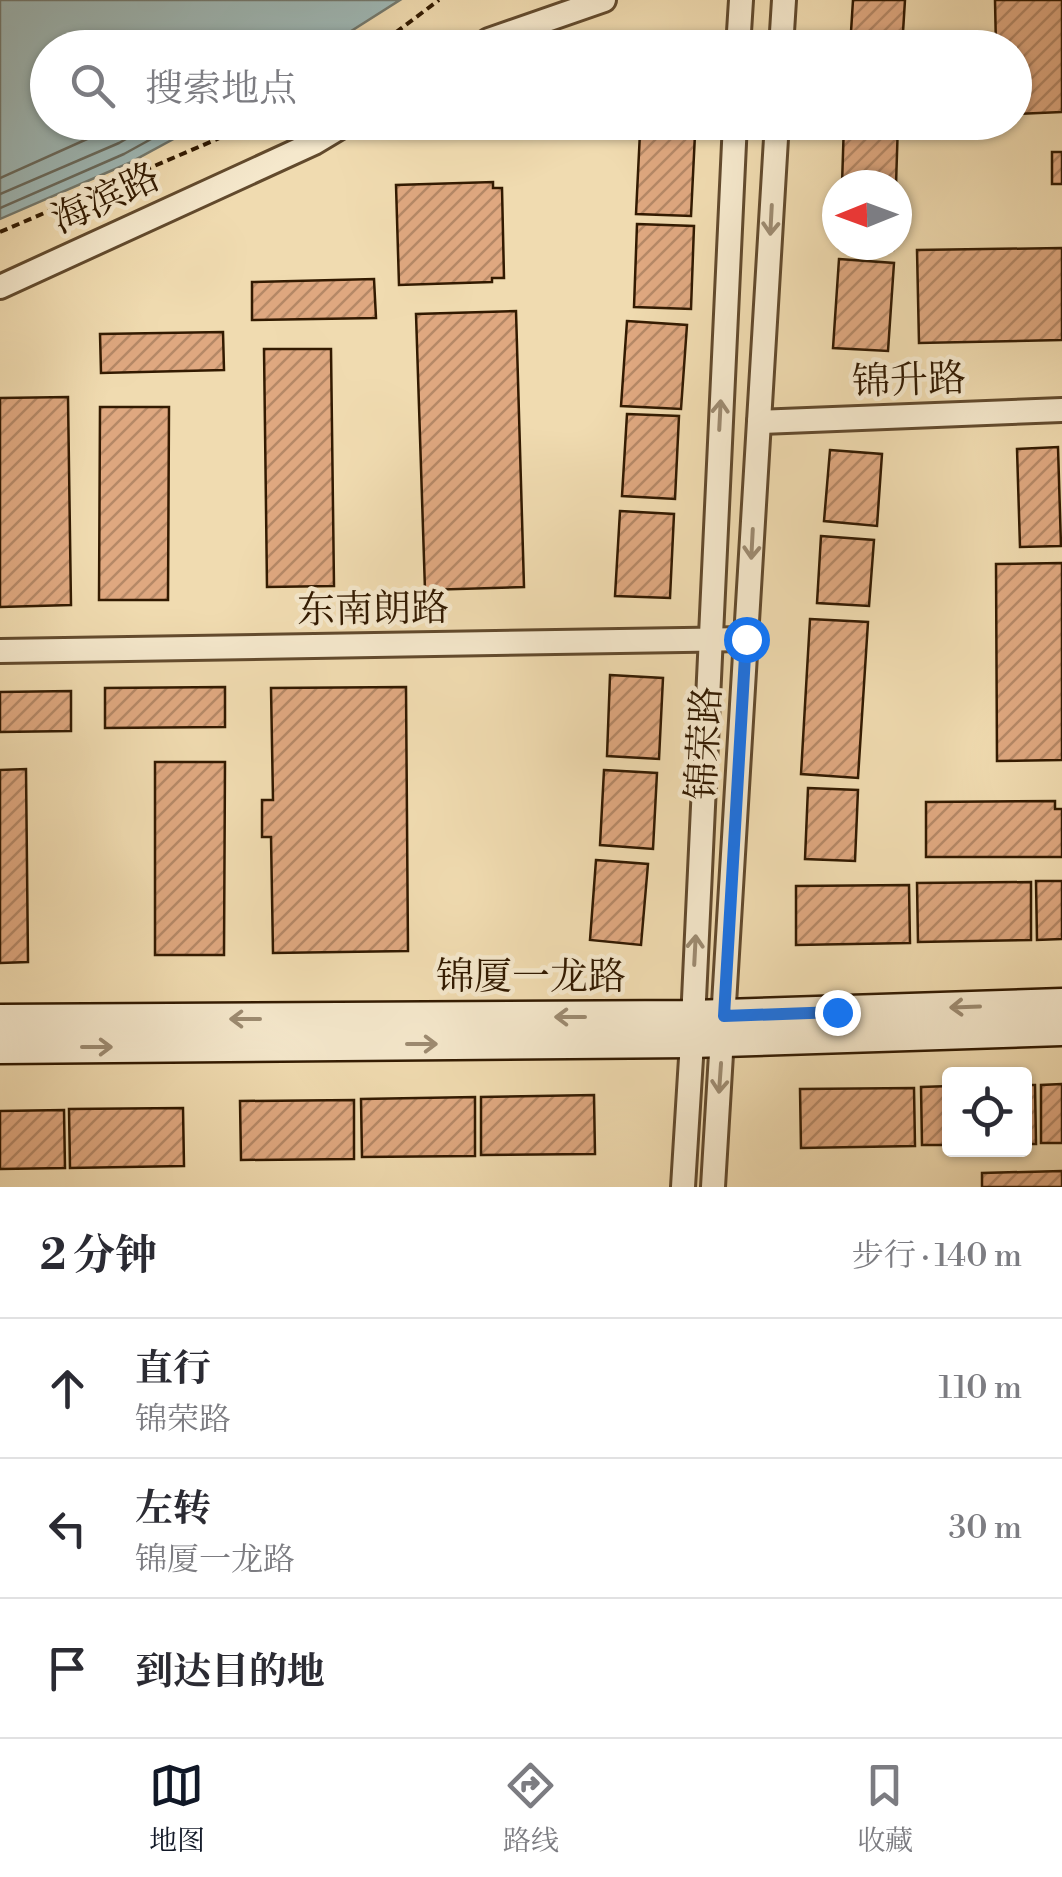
<!DOCTYPE html>
<html lang="zh">
<meta charset="utf-8">
<style>
:root{--surface:#fff;--page:#f2f2f3;--text:#2b2b33;--muted:#7c7c81;--line:#e1e1e2;--accent:#111827}
body{margin:0;font-family:"Libre Bodoni","Noto Serif SC",serif;background:var(--page);color:var(--text)}
.controls{position:absolute;right:30px;bottom:30px;display:grid;overflow:hidden;border-radius:10px;box-shadow:0 2px 8px #0004}
.controls button{width:90px;height:90px;display:grid;place-items:center;padding:0;border:0;border-bottom:2px solid var(--line);background:var(--surface);color:var(--text);font:50px sans-serif}
.compass{position:absolute;left:822px;top:170px;width:90px;height:90px;border-radius:50%;background:var(--surface);box-shadow:0 2px 8px #0004;rotate:269deg}
.stop{position:absolute;width:30px;height:30px;margin:-22px;border:8px solid #1a73e8;border-radius:50%;background:#fff}
.stop.end{background:#1a73e8;border-color:#fff;box-shadow:0 2px 10px #0008}
.list{margin:0;padding:0;list-style:none}
h2{display:flex;justify-content:space-between;align-items:center;height:130px;margin:0;padding:0 40px;font-size:42px}
h2 small{font-size:32px;font-weight:400;color:var(--muted)}
.list li{display:grid;grid-template-columns:65px 1fr auto;gap:30px;align-items:center;box-sizing:border-box;height:140px;padding:0 40px;border-top:2px solid var(--line)}
.list b{display:block;font-size:38px;white-space:nowrap}
.list p{margin:0;font-size:32px;white-space:nowrap;color:var(--muted)}
.list em{font-size:32px;font-style:normal;color:var(--muted)}
.icon{flex:none;width:55px;height:55px;fill:none;stroke:currentColor;stroke-width:2;stroke-linecap:round;stroke-linejoin:round}
.map{position:relative;flex:none;width:1062px;height:1187px;overflow:hidden}
.search{position:absolute;background:var(--surface);box-shadow:0 2px 8px #0004;left:30px;right:30px;top:30px;height:110px;display:flex;align-items:center;gap:25px;box-sizing:border-box;padding:0 35px;border-radius:55px;color:var(--muted);font-size:38px}
.sheet{height:550px;background:var(--surface)}
nav{display:flex;justify-content:space-around;align-items:center;box-sizing:border-box;height:140px;border-top:2px solid var(--line);background:var(--surface);font-size:28px;color:var(--muted)}
nav a{display:grid;justify-items:center;gap:5px}
nav .on{color:var(--accent)}
.map>svg:first-child{display:block}
.water{fill:#9eb8b6;stroke:#73796e;stroke-width:2.5}
.lines{fill:none;stroke-linecap:round;stroke-linejoin:round}
.shore{stroke:#68695c;stroke-width:2.5}
.building{fill:url(#building-hatch);stroke:#321a01;stroke-width:2.5}
.street-casing{stroke:#624a2d;stroke-width:28}
.secondary-casing{stroke:#321a01;stroke-width:35}
.path{stroke:#321a01;stroke-width:4;stroke-dasharray:8 5;stroke-linecap:butt}
.street{stroke:#f5e8cc;stroke-width:22}
.secondary{stroke:#f5e8cc;stroke-width:30}
.oneway{stroke:#9d8b71}
.route{stroke:#1a73e8;stroke-width:12}
.labels{text-anchor:middle;dominant-baseline:central;stroke-width:9;stroke-linejoin:round;paint-order:stroke}
.street-label{font-size:38px;fill:#321a01;stroke:#f5e8cc}
</style>
<div class="map">
<svg width="1062" height="1187" viewBox="0 0 1062 1187">
<defs>
<pattern id="building-hatch" width="6" height="6" patternUnits="userSpaceOnUse" patternTransform="scale(2.5)"><rect width="6" height="6" fill="#dfa880"/><path d="M-1 1l2-2M0 6l6-6M5 7l2-2" fill="none" stroke="#b58866"/></pattern>
</defs>
<rect width="100%" height="100%" fill="#f0dbb0"/>
<filter id="stains"><feTurbulence type="fractalNoise" baseFrequency=".002" numOctaves="4"/><feColorMatrix values="0 0 0 0 .2 0 0 0 0 .09 0 0 0 0 .02 0 0 0 .5 -.17"/></filter>
<radialGradient id="worn" r=".72"><stop offset=".6" stop-color="#630" stop-opacity="0"/><stop offset="1" stop-color="#630" stop-opacity=".3"/></radialGradient>
<polygon class="water" points="0,0 400,0 326,47 48,48 48,122 203,123 129,163 0,219"/>
<g class="lines">
<g class="shore">
<polyline points="0,178 125,122"/>
<polyline points="0,194 119,143 156,122"/>
<polyline points="0,208 124,154 182,122"/>
</g>
</g>
<g class="building">
<polygon points="853,0 905,0 902,48 850,48"/>
<polygon points="995,0 1062,0 1062,112 1014,114 1014,48 996,48"/>
<polygon points="644,32 700,35 700,48 643,48"/>
<polygon points="844,122 898,122 896,185 842,185"/>
<polygon points="640,132 695,134 691,216 636,214"/>
<rect x="1052" y="152" width="10" height="32"/>
<polygon points="493,182 493,188 502,188 504,278 492,278 492,282 399,285 396,185"/>
<polygon points="637,224 694,226 691,309 634,307"/>
<polygon points="839,245 893,245 893,250 839,248"/>
<polygon points="1062,248 1062,340 919,343 917,250"/>
<polygon points="839,259 894,263 888,351 833,348"/>
<polygon points="374,279 376,318 252,320 252,282"/>
<polygon points="516,311 524,587 425,590 416,314"/>
<polygon points="627,321 687,325 681,409 621,406"/>
<polygon points="223,332 224,370 101,373 100,334"/>
<polygon points="264,349 331,349 334,586 267,587"/>
<polygon points="68,397 71,605 0,607 0,398"/>
<polygon points="100,407 169,407 168,600 99,600"/>
<polygon points="627,414 679,416 675,499 622,496"/>
<polygon points="1058,447 1061,546 1020,547 1017,449"/>
<polygon points="830,450 882,454 877,526 824,521"/>
<polygon points="620,511 674,514 670,598 615,596"/>
<polygon points="821,536 874,540 869,606 817,603"/>
<polygon points="1062,563 1062,760 997,761 996,564"/>
<polygon points="810,619 868,622 858,778 801,774"/>
<polygon points="610,675 663,678 659,759 607,756"/>
<polygon points="225,687 225,727 105,728 105,688"/>
<polygon points="406,687 408,951 273,953 271,837 262,837 262,800 273,800 271,688"/>
<polygon points="71,691 71,731 0,732 0,692"/>
<polygon points="155,762 225,762 224,955 155,955"/>
<polygon points="26,769 28,962 0,963 0,770"/>
<polygon points="604,770 657,773 653,849 600,845"/>
<polygon points="808,788 858,790 855,861 805,859"/>
<polygon points="1055,801 1055,809 1062,809 1062,857 926,857 926,802"/>
<polygon points="596,860 648,864 641,945 590,940"/>
<polygon points="1036,881 1062,881 1062,939 1037,940"/>
<polygon points="1031,882 1031,940 918,942 917,883"/>
<polygon points="909,885 910,943 796,945 796,886"/>
<polygon points="1062,1084 1062,1143 1041,1143 1041,1085"/>
<polygon points="1024,1085 1035,1085 1036,1144 1024,1144"/>
<polygon points="950,1086 950,1145 922,1145 921,1087"/>
<polygon points="914,1088 915,1146 801,1148 800,1089"/>
<polygon points="594,1095 595,1154 481,1155 481,1097"/>
<polygon points="475,1097 475,1156 362,1157 361,1099"/>
<polygon points="354,1100 354,1159 241,1160 240,1101"/>
<polygon points="183,1108 184,1166 70,1168 69,1109"/>
<polygon points="64,1110 65,1168 0,1169 0,1111"/>
<polygon points="1062,1171 1062,1187 982,1187 982,1173"/>
</g>
<g class="lines">
<g class="street-casing">
<g id="street">
<polyline points="477,48 489,40 604,0"/>
<polyline points="738,48 741,0"/>
<polyline points="781,48 784,0"/>
<polyline points="0,287 314,143 349,122"/>
<polyline points="759,422 1062,410"/>
<polyline points="0,651 747,639"/>
<polyline points="683,1187 692,1042 735,122"/>
<polyline points="713,1187 777,122"/>
</g>
</g>
<g class="secondary-casing">
<g id="secondary">
<polyline points="0,1020 692,1016 1062,1004"/>
<polyline points="0,1048 692,1042 1062,1030"/>
</g>
</g>
<g class="path">
<polyline points="375,48 439,0"/>
<polyline points="0,232 257,122"/>
</g>
<use href="#street" class="street"/>
<use href="#secondary" class="secondary"/>
</g>
<defs><path id="oneway-shaft" d="M-6 0H5M1.5-3L5.5 0L1.5 3" fill="none" stroke-width="1.6" stroke-linecap="round" stroke-linejoin="round" transform="scale(2.5)"/></defs>
<g class="oneway">
<use href="#oneway-shaft" transform="translate(771 220) rotate(93)"/>
<use href="#oneway-shaft" transform="translate(720 415) rotate(-87)"/>
<use href="#oneway-shaft" transform="translate(752 544) rotate(93)"/>
<use href="#oneway-shaft" transform="translate(695 950) rotate(-87)"/>
<use href="#oneway-shaft" transform="translate(965 1007) rotate(178)"/>
<use href="#oneway-shaft" transform="translate(570 1017) rotate(180)"/>
<use href="#oneway-shaft" transform="translate(245 1019) rotate(180)"/>
<use href="#oneway-shaft" transform="translate(422 1044)"/>
<use href="#oneway-shaft" transform="translate(97 1047)"/>
<use href="#oneway-shaft" transform="translate(720 1078) rotate(94)"/>
</g>
<g class="lines">
<polyline class="route" points="746,639 724,1016 837,1012"/>
</g>
<g class="labels">
<g class="street-label">
<text transform="translate(106 199) rotate(-25)">海滨路</text>
<text transform="translate(909 381) rotate(-2)">锦升路</text>
<text transform="translate(373 610) rotate(-1)">东南朗路</text>
<text transform="translate(705 743) rotate(-87)">锦荣路</text>
<text x="531" y="977">锦厦一龙路</text>
</g>
</g>
<rect width="100%" height="100%" filter="url(#stains)"/>
<rect width="100%" height="100%" fill="url(#worn)"/>
</svg>
<div class="controls">
<button><svg class="icon" aria-label="locate" viewBox="0 0 24 24"><circle cx="12" cy="12" r="6"/><path d="M12 2v4M12 18v4M2 12h4M18 12h4"/></svg></button>
</div>
<svg class="compass" viewBox="-18 -18 36 36"><path d="M0-13l5 13h-10z" fill="#e53935"/><path d="M0 13l5-13h-10z" fill="#7c7c81"/></svg>
<div class="stop" style="left:746px;top:639px"></div>
<div class="stop end" style="left:837px;top:1012px"></div>
<div class="search"><svg class="icon" aria-label="search" viewBox="0 0 24 24"><circle cx="10" cy="10" r="6"/><path d="M15 15l6 6"/></svg>搜索地点</div>
</div>
<section class="sheet">
<h2>2 分钟<small>步行 · 140 m</small></h2>
<ul class="list">
<li><svg class="icon" aria-label="ahead" viewBox="0 0 24 24"><path d="M12 20V5M6 11l6-6 6 6"/></svg><div><b>直行</b><p>锦荣路</p></div><em>110 m</em></li>
<li><svg class="icon" aria-label="left" viewBox="0 0 24 24"><path d="M17 20v-9H6M10 6l-5 5 5 5"/></svg><div><b>左转</b><p>锦厦一龙路</p></div><em>30 m</em></li>
<li><svg class="icon" aria-label="arrive" viewBox="0 0 24 24"><path d="M6 21V4h12l-3 4 3 4H6"/></svg><div><b>到达目的地</b></div></li>
</ul>
</section>
<nav>
<a class="on"><svg class="icon" aria-label="map" viewBox="0 0 24 24"><path d="M3 6l6-2 6 2 6-2v14l-6 2-6-2-6 2zM9 4v14M15 6v14"/></svg>地图</a>
<a><svg class="icon" aria-label="directions" viewBox="0 0 24 24"><path d="M12 3l9 9-9 9-9-9zM9 14v-3h6M13 9l2 2-2 2"/></svg>路线</a>
<a><svg class="icon" aria-label="saved" viewBox="0 0 24 24"><path d="M7 4h10v16l-5-4-5 4z"/></svg>收藏</a>
</nav>
